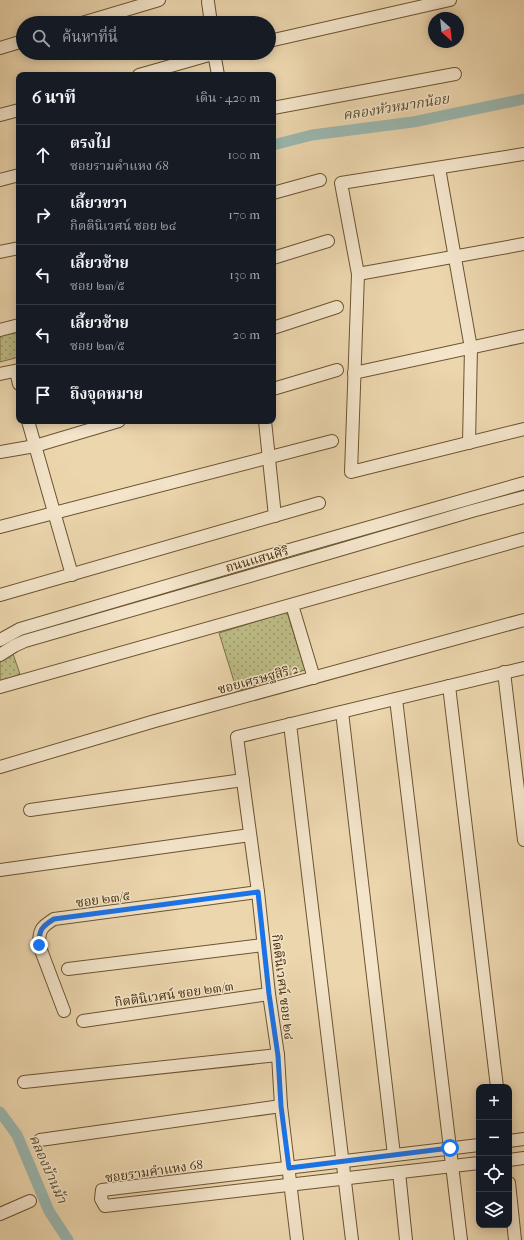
<!DOCTYPE html>
<html lang="th">
<meta charset="utf-8">
<style>
:root{--surface:#171b24;--page:#20242c;--text:#f1f3f6;--muted:#9ea1a6;--line:#363941}
body{margin:0;font-family:"IM FELL French Canon","Noto Serif Thai",serif;background:var(--page);color:var(--text)}
.controls{position:absolute;right:12px;bottom:12px;display:grid;overflow:hidden;border-radius:8px;box-shadow:0 2px 10px #0003}
.controls button{width:36px;height:36px;display:grid;place-items:center;padding:0;border:0;border-bottom:1px solid var(--line);background:var(--surface);color:var(--text);font:20px sans-serif}
.compass{position:absolute;left:428px;top:12px;width:36px;height:36px;border-radius:50%;background:var(--surface);box-shadow:0 2px 10px #0003;rotate:153deg}
.stop{position:absolute;width:12px;height:12px;margin:-9px;border:3px solid #1a73e8;border-radius:50%;background:#fff}
.stop.end{background:#1a73e8;border-color:#fff;box-shadow:0 1px 4px #0008}
.list{margin:0;padding:0;list-style:none}
h2{display:flex;justify-content:space-between;align-items:center;height:52px;margin:0;padding:0 16px;font-size:17px}
h2 small{font-size:13px;font-weight:400;color:var(--muted)}
.list li{display:grid;grid-template-columns:26px 1fr auto;gap:12px;align-items:center;box-sizing:border-box;height:60px;padding:0 16px;border-top:1px solid var(--line)}
.list b{display:block;font-size:15px;white-space:nowrap}
.list p{margin:0;font-size:13px;white-space:nowrap;color:var(--muted)}
.list em{font-size:13px;font-style:normal;color:var(--muted)}
.icon{flex:none;width:22px;height:22px;fill:none;stroke:currentColor;stroke-width:2;stroke-linecap:round;stroke-linejoin:round}
.map{position:relative;flex:none;width:524px;height:1240px;overflow:hidden}
.search{position:absolute;background:var(--surface);box-shadow:0 2px 10px #0003;left:16px;top:16px;width:260px;height:44px;display:flex;align-items:center;gap:10px;box-sizing:border-box;padding:0 14px;border-radius:22px;color:var(--muted);font-size:15px}
.panel{position:absolute;background:var(--surface);box-shadow:0 2px 10px #0003;left:16px;top:72px;width:260px;height:352px;border-radius:8px}
.map>svg:first-child{display:block}
.garden{fill:url(#garden-dots);stroke:#7e7246}
.lines{fill:none;stroke-linecap:round;stroke-linejoin:round}
.canal{stroke:#9ab8b1;stroke-width:11}
.minor-casing{stroke:#6b542f;stroke-width:14}
.minor{stroke:#f3e4ca;stroke-width:12}
.route{stroke:#1a73e8;stroke-width:5}
.labels{text-anchor:middle;dominant-baseline:central;stroke-width:3;stroke-linejoin:round;paint-order:stroke}
.street-label{font-size:13px;fill:#402905;stroke:#f3e4ca}
.water-label{font-size:14px;font-style:italic;fill:#564d30;stroke:#f3e4ca}
</style>
<div class="map">
<svg width="524" height="1240" viewBox="0 0 524 1240">
<defs>
<pattern id="garden-dots" width="8" height="8" patternUnits="userSpaceOnUse"><rect width="8" height="8" fill="#bdbc86"/><path d="M2 2h.1M6 6h.1" fill="none" stroke="#9b996c" stroke-width="1.8" stroke-linecap="round"/></pattern>
</defs>
<rect width="100%" height="100%" fill="#ecd6ae"/>
<filter id="stains"><feTurbulence type="fractalNoise" baseFrequency=".005" numOctaves="4"/><feColorMatrix values="0 0 0 0 .2 0 0 0 0 .09 0 0 0 0 .02 0 0 0 .5 -.17"/></filter>
<radialGradient id="worn" r=".72"><stop offset=".6" stop-color="#630" stop-opacity="0"/><stop offset="1" stop-color="#630" stop-opacity=".3"/></radialGradient>
<g class="garden">
<polygon points="19,330 19,357 0,362 0,335"/>
<polygon points="287,612 305,670 237,691 219,633"/>
<polygon points="13,654 20,674 0,682 0,662"/>
</g>
<g class="lines">
<g class="canal">
<polyline points="273,145 312,135 413,122 524,99"/>
<polyline points="0,1112 17,1135 49,1211 68,1240"/>
</g>
<g class="minor-casing">
<g id="minor">
<polyline points="208,2 211,23"/>
<polyline points="82,23 159,0"/>
<polyline points="269,41 450,0"/>
<polyline points="0,48 23,41"/>
<polyline points="214,53 218,75"/>
<polyline points="139,75 216,53"/>
<polyline points="273,108 455,74"/>
<polyline points="0,115 19,110"/>
<polyline points="524,154 341,183 358,274 351,472 524,429"/>
<polyline points="439,168 471,348 469,443"/>
<polyline points="0,180 19,175"/>
<polyline points="273,193 320,180"/>
<polyline points="0,252 19,248"/>
<polyline points="273,258 328,241"/>
<polyline points="358,274 524,244"/>
<polyline points="273,328 337,307"/>
<polyline points="0,330 19,325"/>
<polyline points="16,371 19,384"/>
<polyline points="354,373 524,336"/>
<polyline points="0,374 19,370"/>
<polyline points="273,389 337,370"/>
<polyline points="28,421 72,575"/>
<polyline points="265,421 275,516"/>
<polyline points="0,452 35,446 119,421"/>
<polyline points="0,527 332,441"/>
<polyline points="0,595 319,503"/>
<polyline points="292,605 314,678"/>
<polyline points="0,640 20,629 279,553 524,483"/>
<polyline points="0,655 14,646 25,641 329,553 472,511 524,497"/>
<polyline points="504,672 524,840"/>
<polyline points="449,686 497,1087"/>
<polyline points="0,687 524,539"/>
<polyline points="396,699 461,1240"/>
<polyline points="342,712 394,1155"/>
<polyline points="290,724 352,1240"/>
<polyline points="0,767 155,721 524,620"/>
<polyline points="30,810 243,780"/>
<polyline points="0,870 250,835"/>
<polyline points="68,969 263,945"/>
<path d="M64,1011L39,945C39,930 41,927 54,919L258,892"/>
<polyline points="83,1021 269,994"/>
<polyline points="24,1082 278,1055"/>
<polyline points="40,1140 281,1106"/>
<polyline points="509,1141 524,1139"/>
<polyline points="479,1145 102,1190 101,1199 105,1206 479,1163"/>
<polyline points="509,1160 524,1158"/>
<polyline points="399,1172 406,1240"/>
<polyline points="509,1183 515,1240"/>
<polyline points="0,1214 30,1201"/>
<polyline points="297,1240 281,1106 278,1055 269,994 258,892 237,737 524,668"/>
</g>
</g>
<use href="#minor" class="minor"/>
</g>
<g class="lines">
<path class="route" d="M39,945C39,930 41,927 54,919L258,892L269,994L278,1056L281,1106L289,1168L450,1148"/>
</g>
<g class="labels">
<g class="street-label">
<text transform="translate(257 559) rotate(-16)">ถนนแสนศิริ</text>
<text transform="translate(258 679) rotate(-15)">ซอยเศรษฐสิริ 2</text>
<text transform="translate(103 899) rotate(-8)">ซอย ๒๓/๕</text>
<text transform="translate(283 987) rotate(83)">กิตตินิเวศน์ ซอย ๒๔</text>
<text transform="translate(174 994) rotate(-8)">กิตตินิเวศน์ ซอย ๒๓/๓</text>
<text transform="translate(154 1171) rotate(-8)">ซอยรามคำแหง 68</text>
</g>
<g class="water-label">
<text transform="translate(396 107) rotate(-9)">คลองหัวหมากน้อย</text>
<text transform="translate(48 1169) rotate(66)">คลองบ้านม้า</text>
</g>
</g>
<rect width="100%" height="100%" filter="url(#stains)"/>
<rect width="100%" height="100%" fill="url(#worn)"/>
</svg>
<div class="controls">
<button>+</button>
<button>−</button>
<button><svg class="icon" aria-label="locate" viewBox="0 0 24 24"><circle cx="12" cy="12" r="6"/><path d="M12 2v4M12 18v4M2 12h4M18 12h4"/></svg></button>
<button><svg class="icon" aria-label="layers" viewBox="0 0 24 24"><path d="M12 4l9 5-9 5-9-5zM3 14l9 5 9-5"/></svg></button>
</div>
<svg class="compass" viewBox="-18 -18 36 36"><path d="M0-13l5 13h-10z" fill="#e53935"/><path d="M0 13l5-13h-10z" fill="#9ea1a6"/></svg>
<div class="stop" style="left:450px;top:1148px"></div>
<div class="stop end" style="left:39px;top:945px"></div>
<div class="search"><svg class="icon" aria-label="search" viewBox="0 0 24 24"><circle cx="10" cy="10" r="6"/><path d="M15 15l6 6"/></svg>ค้นหาที่นี่</div>
<section class="panel">
<h2>6 นาที<small>เดิน · 420 m</small></h2>
<ul class="list">
<li><svg class="icon" aria-label="ahead" viewBox="0 0 24 24"><path d="M12 20V5M6 11l6-6 6 6"/></svg><div><b>ตรงไป</b><p>ซอยรามคำแหง 68</p></div><em>100 m</em></li>
<li><svg class="icon" aria-label="right" viewBox="0 0 24 24"><path d="M7 20v-9h11M14 6l5 5-5 5"/></svg><div><b>เลี้ยวขวา</b><p>กิตตินิเวศน์ ซอย ๒๔</p></div><em>170 m</em></li>
<li><svg class="icon" aria-label="left" viewBox="0 0 24 24"><path d="M17 20v-9H6M10 6l-5 5 5 5"/></svg><div><b>เลี้ยวซ้าย</b><p>ซอย ๒๓/๕</p></div><em>130 m</em></li>
<li><svg class="icon" aria-label="left" viewBox="0 0 24 24"><path d="M17 20v-9H6M10 6l-5 5 5 5"/></svg><div><b>เลี้ยวซ้าย</b><p>ซอย ๒๓/๕</p></div><em>20 m</em></li>
<li><svg class="icon" aria-label="arrive" viewBox="0 0 24 24"><path d="M6 21V4h12l-3 4 3 4H6"/></svg><div><b>ถึงจุดหมาย</b></div></li>
</ul>
</section>
</div>
